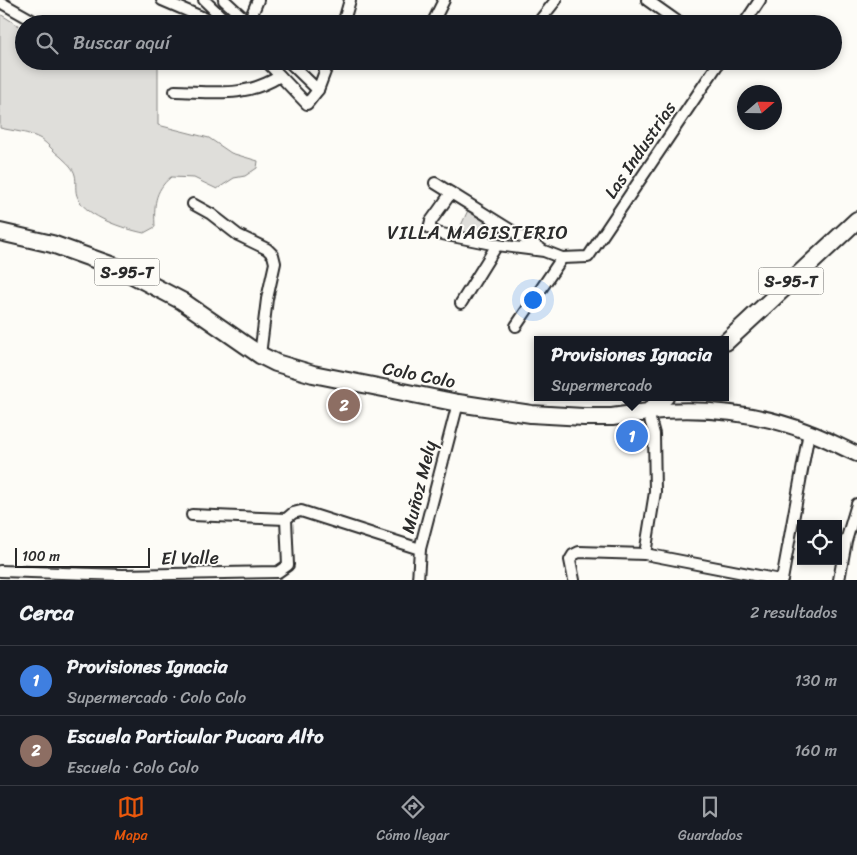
<!DOCTYPE html>
<html lang="es">
<meta charset="utf-8">
<style>
:root{--surface:#171b24;--page:#20242c;--text:#f1f3f6;--muted:#9ea1a6;--line:#363941;--accent:#ea580c}
body{margin:0;font-family:Sriracha,sans-serif;background:var(--page);color:var(--text)}
.controls{position:absolute;right:15px;bottom:15px;display:grid;overflow:hidden;border-radius:0px;box-shadow:0 2px 8px #0003}
.controls button{width:45px;height:45px;display:grid;place-items:center;padding:0;border:0;border-bottom:1px solid var(--line);background:var(--surface);color:var(--text);font:25px sans-serif}
.compass{position:absolute;left:737px;top:85px;width:45px;height:45px;border-radius:50%;background:var(--surface);box-shadow:0 2px 8px #0003;rotate:70deg}
.scale{position:absolute;left:15px;bottom:12px;width:135px;box-sizing:border-box;padding-left:5px;border:2px solid #2b2b2b;border-top:0;font-size:14px;line-height:18px;white-space:nowrap;color:#2b2b2b;-webkit-text-stroke:4px #fdfcf7;paint-order:stroke}
.you{position:absolute;left:532px;top:299px;width:18px;height:18px;margin:-12px;border:4px solid #fff;border-radius:50%;background:#1a73e8;box-shadow:0 0 0 8px #1a73e833}
.badge{display:grid;place-items:center;width:32px;height:32px;border-radius:50%;background:var(--accent);color:#fff;font-size:16px;font-weight:700}
.pin{position:absolute;translate:-50% -50%;border:2px solid #fff;box-shadow:0 1px 5px #0006}
.popup{position:absolute;left:534px;top:336px;width:195px;height:65px;box-sizing:border-box;display:grid;place-content:center;border-radius:0px;background:var(--surface);filter:drop-shadow(0 1px 4px #0005);font-size:16px;white-space:nowrap;color:var(--muted)}
.popup b{font-size:19px;color:var(--text)}
.popup::after{content:'';position:absolute;left:50%;top:100%;margin-left:-10px;border:10px solid transparent;border-top-color:var(--surface)}
.list{margin:0;padding:0;list-style:none}
h2{display:flex;justify-content:space-between;align-items:center;height:65px;margin:0;padding:0 20px;font-size:21px}
h2 small{font-size:16px;font-weight:400;color:var(--muted)}
.list li{display:grid;grid-template-columns:32px 1fr auto;gap:15px;align-items:center;box-sizing:border-box;height:70px;padding:0 20px;border-top:1px solid var(--line)}
.list b{display:block;font-size:19px;white-space:nowrap}
.list p{margin:0;font-size:16px;white-space:nowrap;color:var(--muted)}
.list em{font-size:16px;font-style:normal;color:var(--muted)}
.icon{flex:none;width:28px;height:28px;fill:none;stroke:currentColor;stroke-width:2;stroke-linecap:round;stroke-linejoin:round}
.map{position:relative;flex:none;width:857px;height:580px;overflow:hidden}
.search{position:absolute;background:var(--surface);box-shadow:0 2px 8px #0003;left:15px;right:15px;top:15px;height:55px;display:flex;align-items:center;gap:12px;box-sizing:border-box;padding:0 18px;border-radius:28px;color:var(--muted);font-size:19px}
.sheet{height:205px;background:var(--surface)}
nav{display:flex;justify-content:space-around;align-items:center;box-sizing:border-box;height:70px;border-top:1px solid var(--line);background:var(--surface);font-size:14px;color:var(--muted)}
nav a{display:grid;justify-items:center;gap:2px}
nav .on{color:var(--accent)}
.map>svg:first-child{display:block}
.green{fill:#dfdeda;stroke:#858482}
.lines{fill:none;stroke-linecap:round;stroke-linejoin:round}
.minor-casing{stroke:#2b2b2b;stroke-width:14}
.secondary-casing{stroke:#2b2b2b;stroke-width:18}
.primary-casing{stroke:#2b2b2b;stroke-width:20}
.minor{stroke:#fdfcf7;stroke-width:10}
.secondary{stroke:#fdfcf7;stroke-width:14}
.primary{stroke:#fdfcf7;stroke-width:16}
.labels{text-anchor:middle;dominant-baseline:central;stroke-width:4;stroke-linejoin:round;paint-order:stroke}
.shield{fill:#fdfcf7;stroke:#6a6a68;stroke-width:1}
.shield-label{font-size:16px;font-weight:bold;fill:#2b2b2b}
.street-label{font-size:18px;fill:#2b2b2b;stroke:#fdfcf7}
.neighbourhood-label{font-size:19px;letter-spacing:1px;fill:#2b2b2b;stroke:#fdfcf7}
</style>
<div class="map">
<svg width="857" height="580" viewBox="0 0 857 580">
<rect width="100%" height="100%" fill="#fdfcf7"/>
<filter id="ink" filterUnits="userSpaceOnUse"><feTurbulence type="fractalNoise" baseFrequency=".02" numOctaves="2"/><feDisplacementMap in="SourceGraphic" scale="10" xChannelSelector="R" yChannelSelector="G"/><feConvolveMatrix kernelMatrix="1 2 1 2 8 2 1 2 1" color-interpolation-filters="sRGB"/></filter>
<g filter="url(#ink)">
<g class="green">
<path d="M0,14L24,29V61H158V125L209,138L231,153L258,161L257,168L245,176L234,178L217,189L194,178L171,177C154,191 154,206 155,227L144,233C125,229 86,217 78,198C74,191 77,182 75,175C73,167 66,162 61,157C54,152 48,144 41,139C29,132 13,131 0,128Z"/>
<polygon points="469,208 524,243 458,232"/>
</g>
<g class="lines">
<g class="minor-casing">
<g id="minor">
<polyline points="162,0 218,24"/>
<polyline points="204,0 229,24"/>
<polyline points="224,0 250,24"/>
<polyline points="647,0 681,24"/>
<polyline points="0,2 39,24"/>
<polyline points="248,24 258,0"/>
<polyline points="343,24 350,0"/>
<polyline points="432,24 444,0"/>
<polyline points="537,24 556,0"/>
<polyline points="744,24 760,0"/>
<polyline points="266,61 307,104 318,90 329,61"/>
<polyline points="288,61 318,90"/>
<path d="M175,91C215,92 245,98 280,76"/>
<polyline points="435,183 541,249"/>
<polyline points="451,193 431,221 429,228 437,233 497,245 544,251 562,258 588,257 720,61"/>
<polyline points="193,204 211,214 238,235 267,249 273,255 275,263 267,299 260,355"/>
<polyline points="461,303 497,245"/>
<polyline points="516,326 562,258"/>
<polyline points="192,515 286,519"/>
<polyline points="645,554 655,492 654,434 648,412"/>
<polyline points="0,571 123,575 278,572 288,565 286,519 293,513 301,511 420,549"/>
<polyline points="418,580 420,549 458,403"/>
<polyline points="574,580 570,560 573,555 579,552 645,554 780,580"/>
<polyline points="782,580 809,432"/>
<polyline points="839,580 846,541 857,504"/>
</g>
</g>
<g class="secondary-casing">
<path id="secondary" d="M648,412C702,407 757,412 808,432C825,438 841,447 857,454"/>
</g>
<g class="primary-casing">
<g id="primary">
<polyline points="0,232 52,244 119,268 182,301 260,355 276,363 313,374 458,403 531,414 584,417 612,417 633,414 648,412 665,397"/>
<polyline points="726,342 857,220"/>
</g>
</g>
<use href="#minor" class="minor"/>
<use href="#secondary" class="secondary"/>
<use href="#primary" class="primary"/>
</g>
</g>
<g class="labels">
<g class="shield">
<rect x="94.5" y="258.5" width="65" height="27" rx="4"/>
<rect x="758.5" y="267.5" width="65" height="27" rx="4"/>
</g>
<g class="shield-label">
<text x="127" y="272">S-95-T</text>
<text x="791" y="281">S-95-T</text>
</g>
<g class="street-label">
<text transform="translate(640 150) rotate(-56)">Las Industrias</text>
<text transform="translate(419 375) rotate(11)">Colo Colo</text>
<text transform="translate(419 487) rotate(-76)">Muñoz Mely</text>
<text transform="translate(190 558) rotate(-1)">El Valle</text>
</g>
<g class="neighbourhood-label">
<text x="478" y="232">VILLA MAGISTERIO</text>
</g>
</g>
</svg>
<div class="controls">
<button><svg class="icon" aria-label="locate" viewBox="0 0 24 24"><circle cx="12" cy="12" r="6"/><path d="M12 2v4M12 18v4M2 12h4M18 12h4"/></svg></button>
</div>
<svg class="compass" viewBox="-18 -18 36 36"><path d="M0-13l5 13h-10z" fill="#e53935"/><path d="M0 13l5-13h-10z" fill="#9ea1a6"/></svg>
<div class="scale">100 m</div>
<div class="you"></div>
<div class="pin badge" style="left:632px;top:436px;background:#3f7fe0">1</div>
<div class="popup"><b>Provisiones Ignacia</b>Supermercado</div>
<div class="pin badge" style="left:344px;top:405px;background:#8d6e63">2</div>
<div class="search"><svg class="icon" aria-label="search" viewBox="0 0 24 24"><circle cx="10" cy="10" r="6"/><path d="M15 15l6 6"/></svg>Buscar aquí</div>
</div>
<section class="sheet">
<h2>Cerca<small>2 resultados</small></h2>
<ul class="list">
<li><span class="badge" style="background:#3f7fe0">1</span><div><b>Provisiones Ignacia</b><p>Supermercado · Colo Colo</p></div><em>130 m</em></li>
<li><span class="badge" style="background:#8d6e63">2</span><div><b>Escuela Particular Pucara Alto</b><p>Escuela · Colo Colo</p></div><em>160 m</em></li>
</ul>
</section>
<nav>
<a class="on"><svg class="icon" aria-label="map" viewBox="0 0 24 24"><path d="M3 6l6-2 6 2 6-2v14l-6 2-6-2-6 2zM9 4v14M15 6v14"/></svg>Mapa</a>
<a><svg class="icon" aria-label="directions" viewBox="0 0 24 24"><path d="M12 3l9 9-9 9-9-9zM9 14v-3h6M13 9l2 2-2 2"/></svg>Cómo llegar</a>
<a><svg class="icon" aria-label="saved" viewBox="0 0 24 24"><path d="M7 4h10v16l-5-4-5 4z"/></svg>Guardados</a>
</nav>
